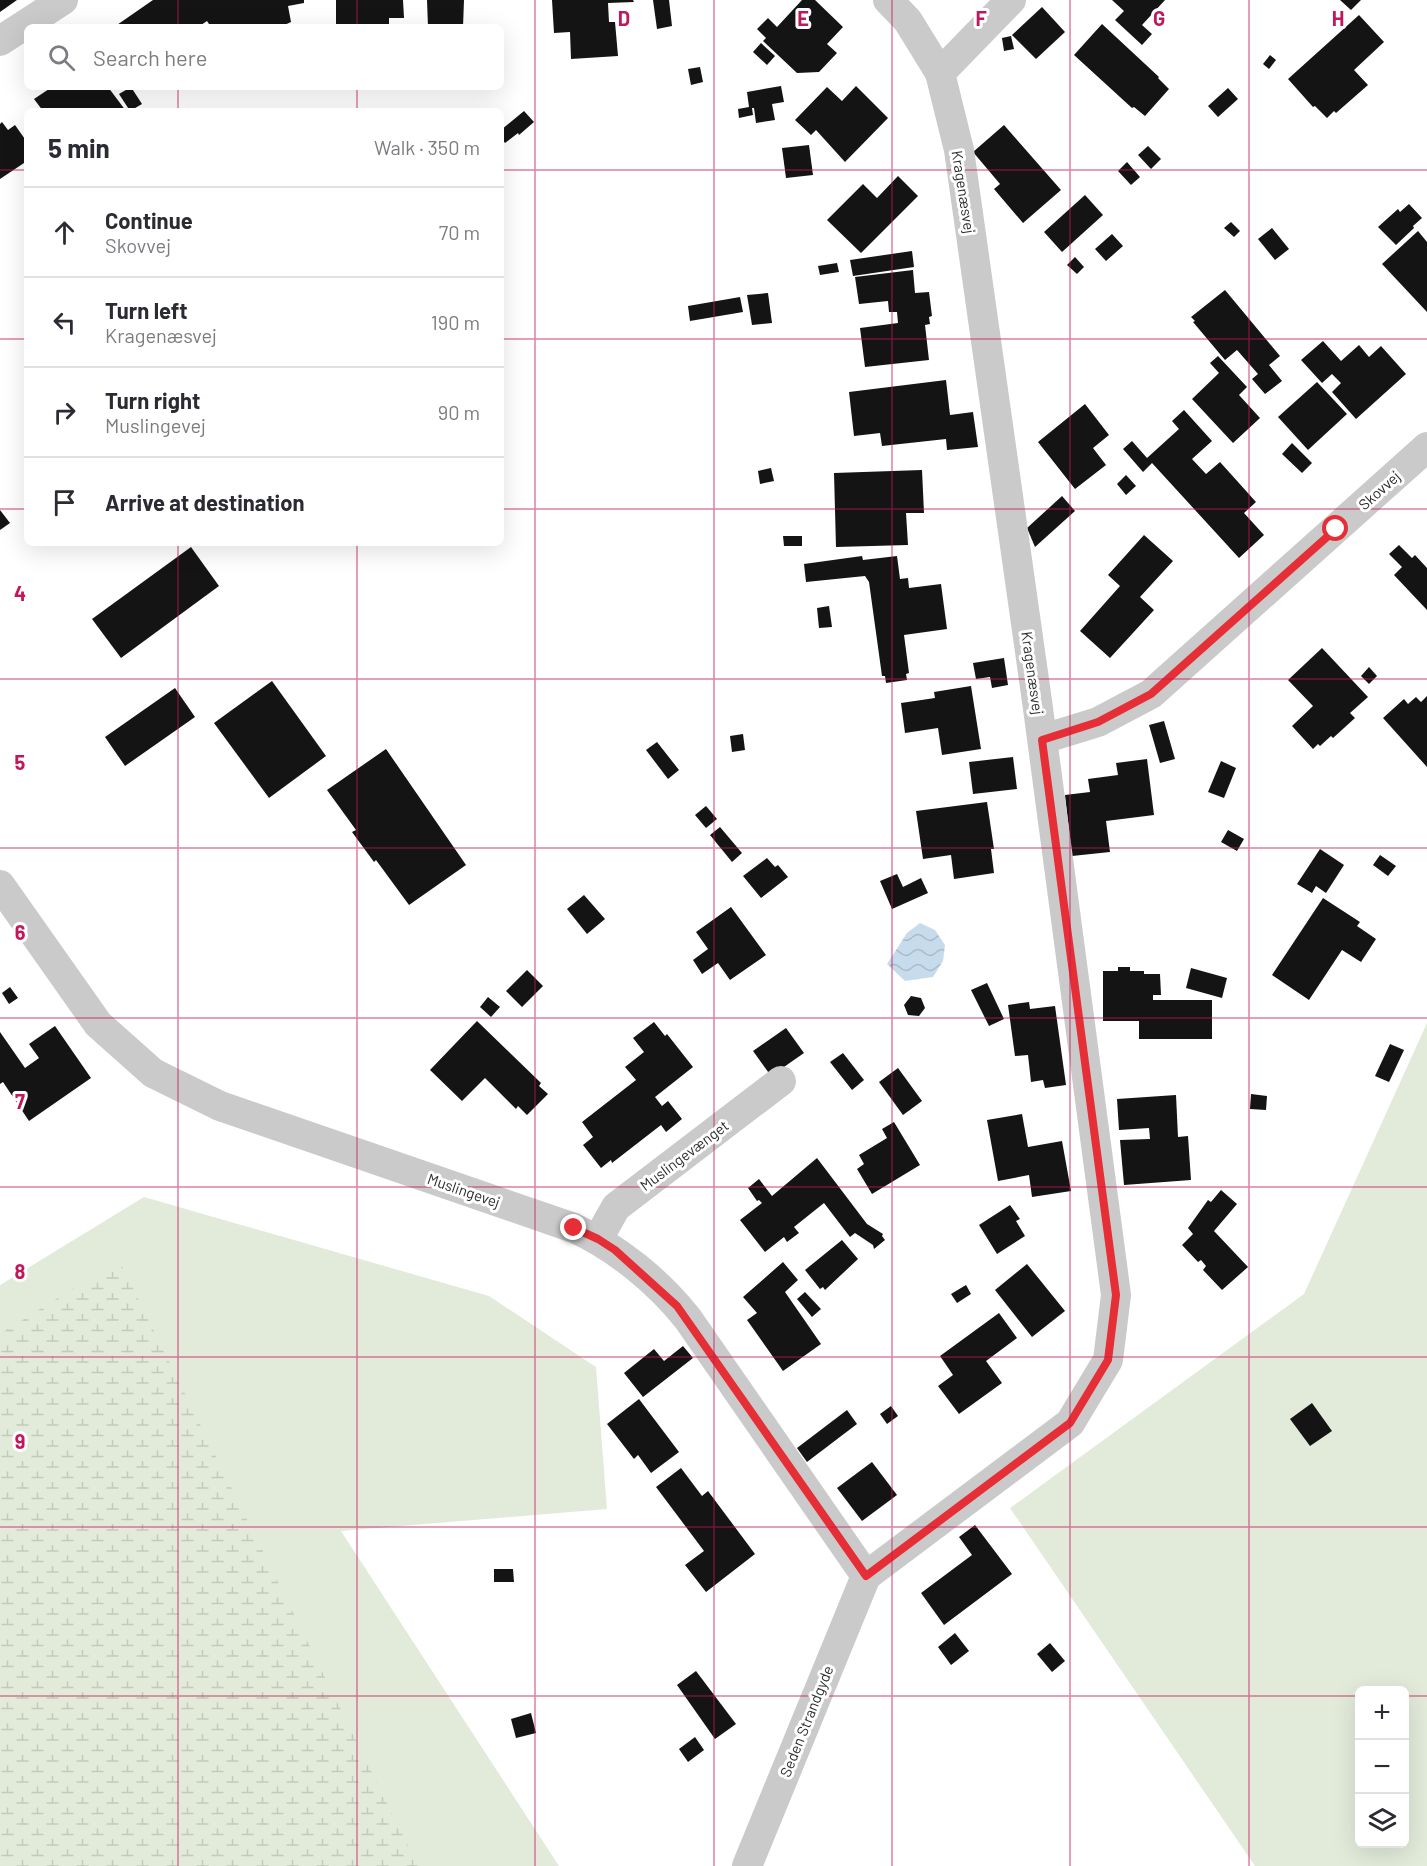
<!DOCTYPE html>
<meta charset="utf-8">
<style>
:root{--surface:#fff;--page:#f7f7f7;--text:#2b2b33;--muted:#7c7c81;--line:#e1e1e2}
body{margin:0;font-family:Barlow,sans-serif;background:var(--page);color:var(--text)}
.controls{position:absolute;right:18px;bottom:18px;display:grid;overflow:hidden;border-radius:9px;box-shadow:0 6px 24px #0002}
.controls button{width:54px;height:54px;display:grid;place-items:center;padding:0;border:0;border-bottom:2px solid var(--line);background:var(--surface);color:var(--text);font:30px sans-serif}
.stop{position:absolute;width:18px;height:18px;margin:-14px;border:4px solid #e52e35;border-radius:50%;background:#fff}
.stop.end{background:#e52e35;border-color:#fff;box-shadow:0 2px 6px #0008}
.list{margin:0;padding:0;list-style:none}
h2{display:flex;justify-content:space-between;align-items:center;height:78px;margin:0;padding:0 24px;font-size:26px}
h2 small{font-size:20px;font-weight:400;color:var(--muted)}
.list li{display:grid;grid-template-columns:39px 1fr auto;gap:18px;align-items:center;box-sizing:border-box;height:90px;padding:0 24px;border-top:2px solid var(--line)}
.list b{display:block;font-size:22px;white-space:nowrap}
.list p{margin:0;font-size:20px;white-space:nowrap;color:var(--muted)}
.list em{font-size:20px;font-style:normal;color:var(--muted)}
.icon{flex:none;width:33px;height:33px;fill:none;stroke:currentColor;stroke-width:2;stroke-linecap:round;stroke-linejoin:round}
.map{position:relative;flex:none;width:1427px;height:1866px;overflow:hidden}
.search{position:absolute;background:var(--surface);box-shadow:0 6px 24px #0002;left:24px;top:24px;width:480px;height:66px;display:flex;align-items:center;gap:15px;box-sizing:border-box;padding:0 21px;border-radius:9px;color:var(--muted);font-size:22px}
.panel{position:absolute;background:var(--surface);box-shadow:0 6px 24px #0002;left:24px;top:108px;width:480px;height:438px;border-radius:9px}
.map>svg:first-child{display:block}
.grass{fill:#e2ebda;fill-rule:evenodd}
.wetland{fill:url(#wetland-marsh)}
.water{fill:url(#water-waves)}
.building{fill:#141414}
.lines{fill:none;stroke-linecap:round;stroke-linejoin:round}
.street{stroke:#cacaca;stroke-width:30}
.route{stroke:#e52e35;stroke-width:8}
.grid{fill:none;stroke:#c2185b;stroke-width:1.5;stroke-opacity:0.55}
.labels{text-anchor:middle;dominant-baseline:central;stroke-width:6;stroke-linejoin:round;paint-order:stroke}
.street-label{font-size:15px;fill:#2d2d2d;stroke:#fff}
.grid-label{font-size:20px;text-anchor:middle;font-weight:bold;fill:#c2185b;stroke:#fff;stroke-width:6;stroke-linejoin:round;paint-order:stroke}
</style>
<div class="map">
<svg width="1427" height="1866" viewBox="0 0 1427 1866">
<defs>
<pattern id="wetland-marsh" width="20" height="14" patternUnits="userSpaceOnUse" patternTransform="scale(1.5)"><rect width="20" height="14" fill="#e2ebda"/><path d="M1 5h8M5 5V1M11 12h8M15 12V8" fill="none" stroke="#c2cabb"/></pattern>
<pattern id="water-waves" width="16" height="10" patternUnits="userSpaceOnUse" patternTransform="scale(1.5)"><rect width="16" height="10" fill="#c6dbeb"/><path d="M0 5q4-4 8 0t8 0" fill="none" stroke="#aabcca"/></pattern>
</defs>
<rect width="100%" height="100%" fill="#fff"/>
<g class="grass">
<path d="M1427,1023V1866H1255L1010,1508L1304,1294ZM1360,1690H1404V1844H1360Z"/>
<polygon points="144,1197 489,1296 596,1367 607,1509 341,1531 559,1866 0,1866 0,1285"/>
</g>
<polygon class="wetland" points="119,1260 418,1866 0,1866 0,1334"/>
<polygon class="water" points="920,923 935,930 945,945 943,961 933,977 905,981 887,964 907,933"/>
<g class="building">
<polygon points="0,0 17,0 0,12"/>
<polygon points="153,0 304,0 304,3 288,6 291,22 280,27 224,27 223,25 220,27 211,27 207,21 198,27 114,27"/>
<polygon points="336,0 403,0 404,18 389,18 389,27 336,27"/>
<polygon points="427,0 464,0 463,27 428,27"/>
<polygon points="552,0 633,0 634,2 608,3 609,22 615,22 618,56 571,59 570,32 554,33"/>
<polygon points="653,0 669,0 672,26 657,29"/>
<polygon points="802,0 815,0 843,27 827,44 837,53 819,72 797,73 763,41 766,38 757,29 768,18 777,27"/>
<polygon points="1112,0 1165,0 1142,25 1152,34 1142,45 1115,20 1124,11"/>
<polygon points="1340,0 1361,0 1351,10"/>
<polygon points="1042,7 1065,32 1036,59 1012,35"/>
<polygon points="1359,15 1384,42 1354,70 1368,85 1336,113 1334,111 1327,118 1315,106 1313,107 1288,79"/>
<polygon points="1102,24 1159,77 1158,78 1169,89 1145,116 1134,107 1132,108 1074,55"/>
<polygon points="1011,36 1014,49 1004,51 1002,38"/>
<polygon points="761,43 775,56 767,65 753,52"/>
<polygon points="1270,55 1276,60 1269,69 1263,64"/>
<polygon points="700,67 703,82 691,85 688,69"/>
<polygon points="781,86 784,102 772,104 775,120 756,123 754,108 752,108 753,115 739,118 738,109 749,107 747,92"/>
<polygon points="856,86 888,118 845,162 816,130 811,135 795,120 827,87 842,101"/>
<polygon points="52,87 108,87 126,111 43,111 34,99"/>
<polygon points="131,87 142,104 130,111 119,94"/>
<polygon points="1228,88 1238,99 1218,117 1208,106"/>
<polygon points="524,111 534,122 519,135 518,133 505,143 501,138 501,130"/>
<polygon points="2,122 8,130 15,125 27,142 27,153 24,155 27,161 0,179 0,124"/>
<polygon points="1004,125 1061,190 1023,223 994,189 1000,184 973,152"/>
<polygon points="809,145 813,175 786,178 782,148"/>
<polygon points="1148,146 1161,159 1151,169 1138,155"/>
<polygon points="1127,162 1140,177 1131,185 1118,171"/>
<polygon points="898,176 918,196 861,253 827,220 863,184 877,198"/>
<polygon points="1085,195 1103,215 1062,252 1044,232"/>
<polygon points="1409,204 1422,218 1413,226 1414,228 1396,245 1378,227 1398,209 1400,212"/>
<polygon points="1231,222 1240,231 1234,237 1224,228"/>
<polygon points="1272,228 1289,249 1275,260 1258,239"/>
<polygon points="1418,231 1427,242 1427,312 1382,264"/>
<polygon points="1112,234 1123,246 1106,261 1095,249"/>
<polygon points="912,251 914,267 853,276 850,260"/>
<polygon points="1075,257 1084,267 1077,274 1067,265"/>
<polygon points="837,263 839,272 820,275 818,266"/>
<polygon points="913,270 915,293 929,292 932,316 929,317 930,324 925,325 929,360 865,367 860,328 898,323 897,312 889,312 888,301 859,304 855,277"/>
<polygon points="1225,290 1280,356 1269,365 1282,381 1265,394 1252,379 1258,374 1237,350 1225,360 1193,322 1195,321 1191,317"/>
<polygon points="768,293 772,323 752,325 747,295"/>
<polygon points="740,297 743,312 690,321 688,306"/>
<polygon points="1323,341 1341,361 1359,345 1369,357 1381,346 1406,374 1356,419 1332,392 1341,383 1332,374 1322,383 1301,360"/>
<polygon points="1218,356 1247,387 1239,395 1260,418 1233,443 1192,399 1219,373 1210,363"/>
<polygon points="946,380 950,415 973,412 978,447 947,450 946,439 882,446 880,433 854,436 849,392"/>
<polygon points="1317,382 1347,414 1308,450 1278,417"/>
<polygon points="1085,404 1109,435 1093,448 1106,465 1075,489 1038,442"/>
<polygon points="1184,410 1212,441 1192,459 1206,474 1220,462 1256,502 1244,513 1264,535 1239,558 1152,463 1143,472 1123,449 1132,441 1147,458 1179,429 1172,421"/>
<polygon points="1292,443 1312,463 1302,473 1282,454"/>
<polygon points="771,468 774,481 760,484 758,471"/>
<polygon points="922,470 924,513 906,513 908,545 836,547 834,473"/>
<polygon points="1126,475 1136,486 1126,495 1117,484"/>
<polygon points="1062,496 1075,511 1035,547 1027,528"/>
<polygon points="0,510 10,523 0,530"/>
<polygon points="1144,535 1173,561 1140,597 1154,610 1110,658 1080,631 1120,586 1108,575"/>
<polygon points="783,536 802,536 802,546 784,546"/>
<polygon points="1399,545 1412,558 1415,555 1427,568 1427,610 1394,575 1402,567 1389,554"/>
<polygon points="191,547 219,586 121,658 92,619"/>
<polygon points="862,556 863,560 897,556 900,579 908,578 909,588 941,584 947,629 904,635 909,673 906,674 907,680 886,683 885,676 882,676 869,582 865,576 806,582 804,564"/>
<polygon points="829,606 832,627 819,628 817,608"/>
<polygon points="1322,648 1368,697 1350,713 1355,718 1333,738 1331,736 1320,746 1318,744 1313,749 1292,726 1313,706 1288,680"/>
<polygon points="1004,658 1008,685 992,688 990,677 976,679 973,663"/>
<polygon points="1369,667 1377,676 1369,684 1361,676"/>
<polygon points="272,681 326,756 269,798 214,723"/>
<polygon points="971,686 981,749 942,755 938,728 905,733 901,703 935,698 934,692"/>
<polygon points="175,688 195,717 125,766 105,737"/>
<polygon points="1427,696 1427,767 1383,718 1404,699 1408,704 1416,697 1421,702"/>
<polygon points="1164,721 1175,759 1160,763 1149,725"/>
<polygon points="743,734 745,750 732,752 730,736"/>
<polygon points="657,742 679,770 668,779 646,750"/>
<polygon points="386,749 466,865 409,905 376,860 374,862 352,832 356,830 327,790"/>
<polygon points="1013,757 1017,789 973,794 969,762"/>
<polygon points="1147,759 1154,815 1106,821 1110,852 1072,856 1065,795 1090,792 1088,779 1118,775 1116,763"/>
<polygon points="1221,761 1236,768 1224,798 1208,792"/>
<polygon points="987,802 994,849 991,849 994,873 954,879 951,855 923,859 916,811"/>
<polygon points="706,806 717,819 706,828 695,815"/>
<polygon points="720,827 742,853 732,862 710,835"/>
<polygon points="1228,830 1244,839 1237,851 1221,842"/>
<polygon points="1320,849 1344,865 1326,893 1316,886 1312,893 1297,884"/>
<polygon points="1380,855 1396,866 1388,876 1373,865"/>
<polygon points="767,858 775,867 778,865 788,877 761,898 743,876"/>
<polygon points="897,874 903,887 921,878 928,893 892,909 880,881"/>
<polygon points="584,895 605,919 587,934 567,909"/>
<polygon points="1323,898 1360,922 1357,926 1376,939 1361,962 1342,950 1309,1000 1272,975"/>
<polygon points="731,907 766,955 730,980 718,963 702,974 693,960 708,949 696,932"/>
<polygon points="1118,967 1130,967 1130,971 1144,971 1144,974 1160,974 1161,995 1153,995 1153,1000 1212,1000 1212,1039 1139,1039 1139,1021 1103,1021 1103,971 1118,971"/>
<polygon points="1191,968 1227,978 1222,998 1186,988"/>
<polygon points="527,970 543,986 522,1007 506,991"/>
<polygon points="987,983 1004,1019 989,1026 971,990"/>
<polygon points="10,987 18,998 9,1004 2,993"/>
<polygon points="911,996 921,998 925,1008 919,1016 908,1015 904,1005"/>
<polygon points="488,997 500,1007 491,1017 480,1007"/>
<polygon points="1029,1002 1030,1009 1055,1006 1066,1085 1045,1088 1043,1080 1031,1082 1028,1055 1015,1056 1008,1005"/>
<polygon points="477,1021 541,1083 539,1086 548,1094 527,1115 518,1106 516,1109 485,1078 462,1101 430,1070"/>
<polygon points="654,1022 665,1036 667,1034 693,1067 655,1097 662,1106 668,1101 682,1119 666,1132 661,1125 612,1163 611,1160 601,1168 583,1145 593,1137 582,1122 636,1080 625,1067 644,1052 633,1038"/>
<polygon points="55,1026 91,1078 29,1121 3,1082 0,1084 0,1032 25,1068 39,1058 29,1044"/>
<polygon points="786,1028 804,1053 771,1076 753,1051"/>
<polygon points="1390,1044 1404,1050 1389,1082 1375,1076"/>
<polygon points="843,1053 864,1080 852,1090 830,1062"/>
<polygon points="898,1068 922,1101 903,1115 879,1082"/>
<polygon points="1251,1094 1267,1096 1266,1110 1250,1109"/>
<polygon points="1176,1095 1178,1137 1188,1136 1191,1180 1124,1185 1120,1140 1150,1139 1149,1128 1119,1130 1117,1099"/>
<polygon points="1022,1114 1028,1147 1062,1141 1071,1191 1032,1197 1029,1175 998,1181 987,1120"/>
<polygon points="894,1122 920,1165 872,1194 857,1169 864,1164 859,1155 887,1138 882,1129"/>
<polygon points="817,1158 867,1224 883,1234 882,1236 885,1240 874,1249 873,1245 855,1233 850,1237 824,1203 794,1227 799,1233 787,1242 784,1237 765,1252 740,1220 762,1203 759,1200 757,1201 748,1188 759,1179 772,1196"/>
<polygon points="1221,1190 1237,1204 1214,1231 1248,1267 1222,1290 1203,1270 1206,1266 1201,1260 1198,1262 1182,1245 1193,1234 1188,1228 1208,1200 1211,1202"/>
<polygon points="1010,1205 1020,1219 1016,1221 1025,1236 997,1254 979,1225"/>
<polygon points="842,1240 858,1259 825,1290 823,1287 820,1289 805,1270"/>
<polygon points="783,1262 798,1280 785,1292 821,1344 783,1371 747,1320 757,1313 743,1297"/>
<polygon points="1027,1264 1065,1311 1032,1337 995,1290"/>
<polygon points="966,1285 971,1294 957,1303 951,1294"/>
<polygon points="805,1292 821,1309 812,1317 797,1299"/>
<polygon points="999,1313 1017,1338 986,1361 1002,1383 959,1414 938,1386 953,1375 940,1356"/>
<polygon points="683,1346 693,1358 643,1397 624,1373 654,1349 664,1361"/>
<polygon points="639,1399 679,1452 651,1473 638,1455 634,1459 607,1424"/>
<polygon points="1312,1403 1332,1431 1310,1446 1290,1419"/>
<polygon points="891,1406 898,1416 887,1424 880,1414"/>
<polygon points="847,1410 857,1424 807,1462 797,1448"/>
<polygon points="872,1462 897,1495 862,1521 837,1488"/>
<polygon points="681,1468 702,1496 708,1491 755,1554 706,1592 685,1565 704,1551 656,1487"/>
<polygon points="975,1525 1012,1574 944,1625 921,1593 972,1555 959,1537"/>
<polygon points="494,1569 513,1569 514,1582 494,1582"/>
<polygon points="955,1633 969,1651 951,1665 938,1647"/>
<polygon points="1050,1643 1065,1661 1052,1672 1037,1654"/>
<polygon points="696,1671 736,1724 715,1739 677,1685"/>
<polygon points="531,1713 536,1733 516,1738 511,1719"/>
<polygon points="695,1737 704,1750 688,1762 679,1749"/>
</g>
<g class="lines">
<g class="street">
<polyline points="0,41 63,0"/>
<polyline points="940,73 1011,0"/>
<polyline points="1043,739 1098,722 1151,694 1427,447"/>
<path d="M0,885L98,1024L153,1073L220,1106L574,1228C617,1248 658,1281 688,1319L866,1576"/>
<polyline points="598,1239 616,1207 781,1081"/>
<polyline points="866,1576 1070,1423 1108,1360 1116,1295 1037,701 959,150 940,73 908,21 888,0"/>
<polyline points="747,1866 866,1576"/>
</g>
</g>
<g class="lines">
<polyline class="route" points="574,1228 598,1239 615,1250 677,1306 866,1576 1070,1423 1108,1360 1116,1295 1042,740 1098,722 1151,694 1336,529"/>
</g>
<path class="grid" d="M178,0V27M357,0V27M535,0V1866M714,0V1866M892,0V1866M1070,0V1866M1249,0V1866M178,87V111M357,87V111M0,170H27M501,170H1427M0,339H27M501,339H1427M0,509H27M501,509H1427M178,543V1866M357,543V1866M0,679H1427M0,848H1427M0,1018H1427M0,1187H1427M0,1357H1427M0,1527H1427M0,1696H1360M1404,1696H1427"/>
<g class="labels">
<g class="street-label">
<text transform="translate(964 192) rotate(81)">Kragenæsvej</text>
<text transform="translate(1379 490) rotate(-42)">Skovvej</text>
<text transform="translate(1033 673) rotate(82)">Kragenæsvej</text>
<text transform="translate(684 1155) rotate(-37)">Muslingevænget</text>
<text transform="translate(464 1190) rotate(19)">Muslingevej</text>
<text transform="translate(806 1721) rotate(-68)">Seden Strandgyde</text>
</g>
</g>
<g class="grid-label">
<text x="624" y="26">D</text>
<text x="803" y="26">E</text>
<text x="981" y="26">F</text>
<text x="1159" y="26">G</text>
<text x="1338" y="26">H</text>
<text x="20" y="601">4</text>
<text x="20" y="770">5</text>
<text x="20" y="940">6</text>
<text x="20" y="1109">7</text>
<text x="20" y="1279">8</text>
<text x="20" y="1449">9</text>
</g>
</svg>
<div class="controls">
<button>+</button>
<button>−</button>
<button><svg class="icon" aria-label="layers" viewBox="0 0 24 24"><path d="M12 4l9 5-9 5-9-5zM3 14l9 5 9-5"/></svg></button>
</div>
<div class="stop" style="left:1336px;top:529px"></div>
<div class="stop end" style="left:574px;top:1228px"></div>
<div class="search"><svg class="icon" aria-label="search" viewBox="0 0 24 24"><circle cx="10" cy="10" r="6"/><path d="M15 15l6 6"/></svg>Search here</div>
<section class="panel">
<h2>5 min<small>Walk · 350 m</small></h2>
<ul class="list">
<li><svg class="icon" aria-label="ahead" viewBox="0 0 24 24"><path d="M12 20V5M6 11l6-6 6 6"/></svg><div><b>Continue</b><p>Skovvej</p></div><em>70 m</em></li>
<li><svg class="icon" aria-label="left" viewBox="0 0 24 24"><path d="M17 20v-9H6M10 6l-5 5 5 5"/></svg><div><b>Turn left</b><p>Kragenæsvej</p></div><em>190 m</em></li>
<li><svg class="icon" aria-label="right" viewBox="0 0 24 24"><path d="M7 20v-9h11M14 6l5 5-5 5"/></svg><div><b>Turn right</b><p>Muslingevej</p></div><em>90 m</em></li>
<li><svg class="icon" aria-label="arrive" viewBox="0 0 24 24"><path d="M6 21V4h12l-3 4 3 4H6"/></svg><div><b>Arrive at destination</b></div></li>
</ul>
</section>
</div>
